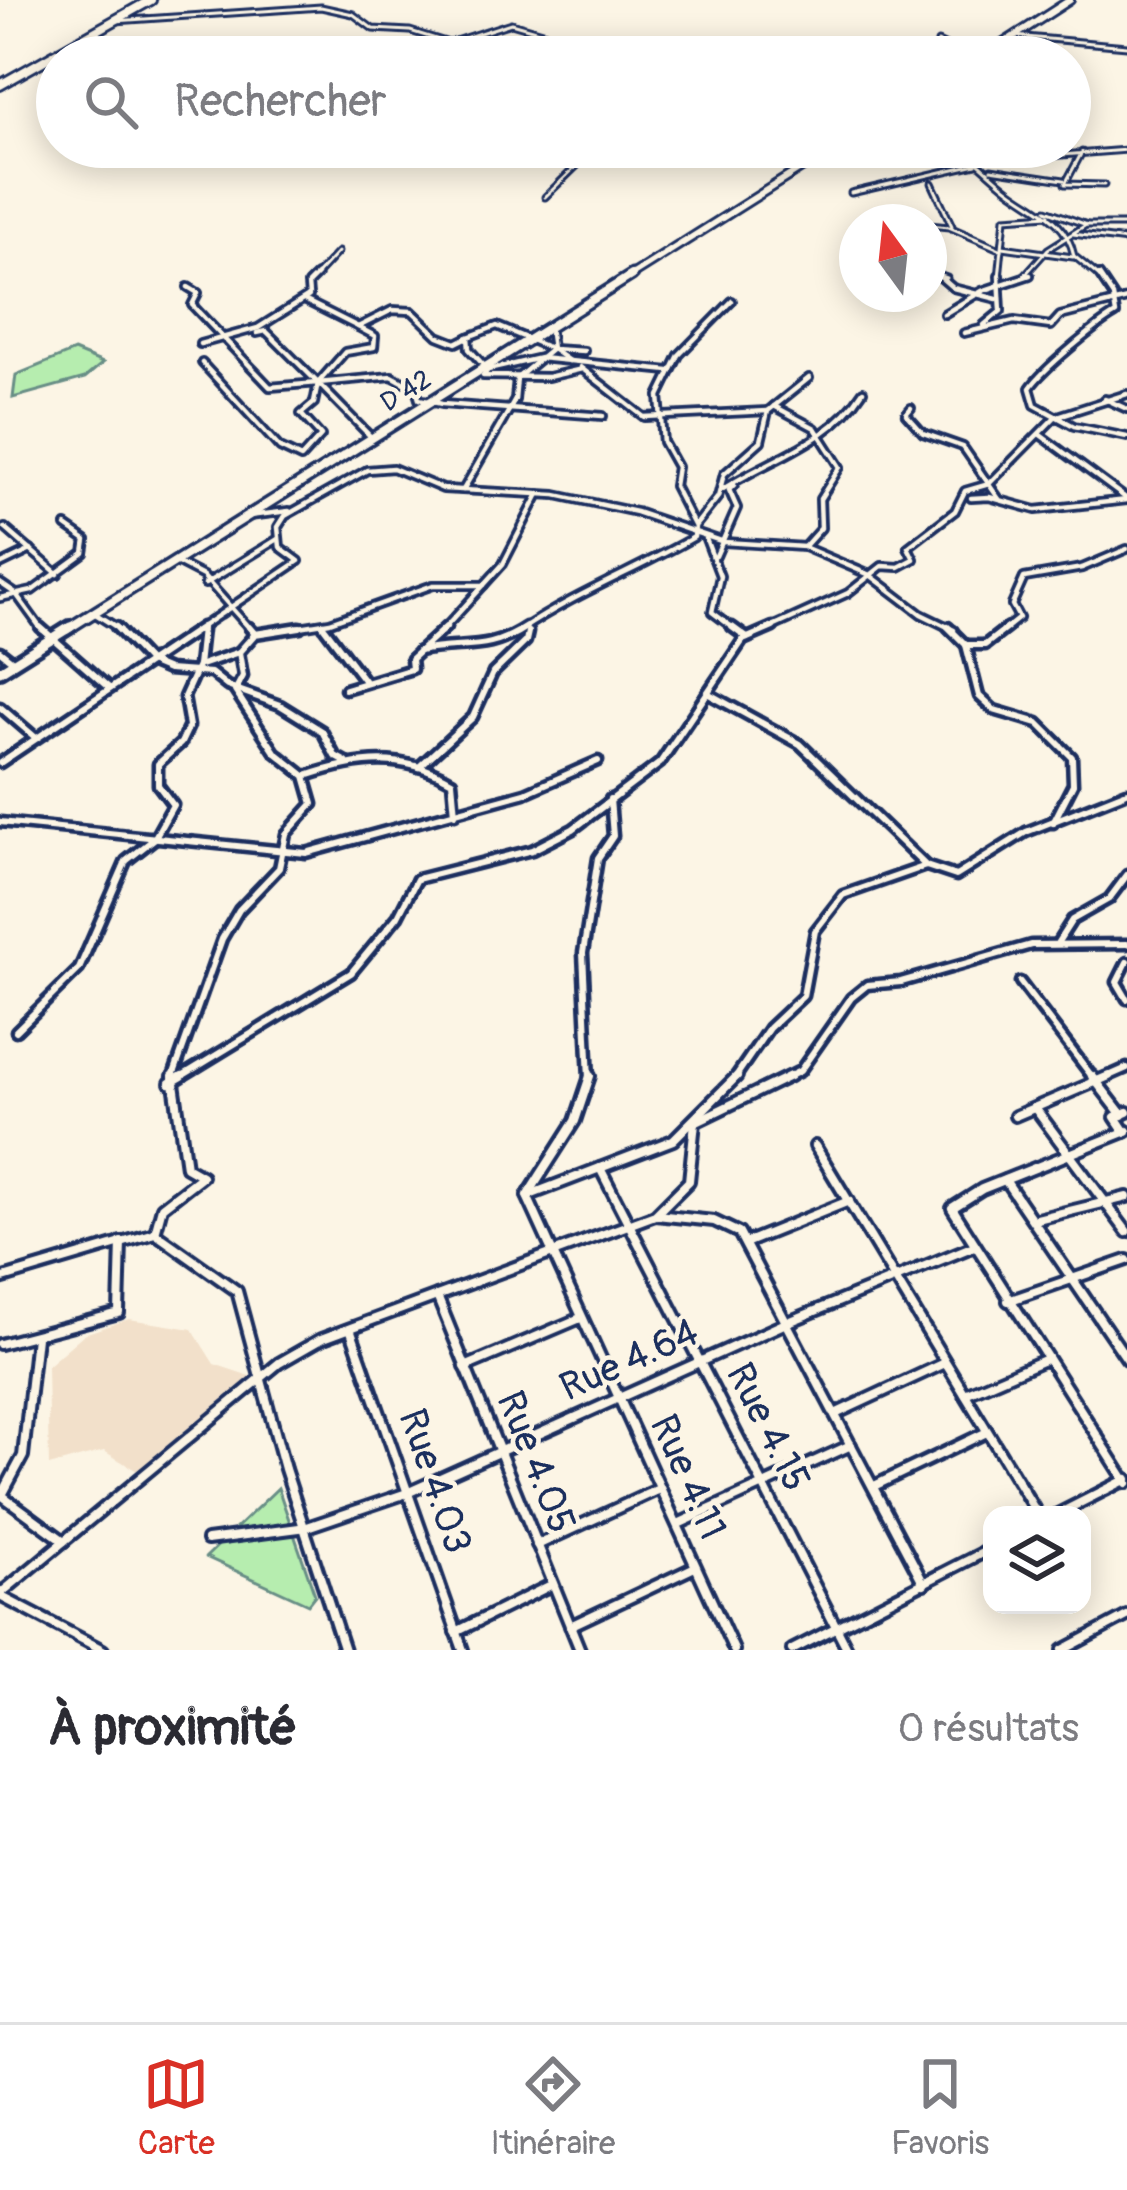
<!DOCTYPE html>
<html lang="fr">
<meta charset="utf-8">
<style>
:root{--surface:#fff;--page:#f7f7f7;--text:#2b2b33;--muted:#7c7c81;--line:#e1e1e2;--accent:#d93025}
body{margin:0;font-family:Pangolin,sans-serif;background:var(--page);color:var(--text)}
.controls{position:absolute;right:36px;bottom:36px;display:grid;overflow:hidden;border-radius:24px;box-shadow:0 6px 30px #0003}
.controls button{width:108px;height:108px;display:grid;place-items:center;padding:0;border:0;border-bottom:3px solid var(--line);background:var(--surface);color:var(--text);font:60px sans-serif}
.compass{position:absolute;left:839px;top:204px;width:108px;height:108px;border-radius:50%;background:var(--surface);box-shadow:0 6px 30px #0003;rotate:345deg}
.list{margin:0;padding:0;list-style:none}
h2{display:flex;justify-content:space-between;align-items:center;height:156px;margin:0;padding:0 48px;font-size:51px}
h2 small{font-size:39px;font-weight:400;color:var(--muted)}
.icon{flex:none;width:66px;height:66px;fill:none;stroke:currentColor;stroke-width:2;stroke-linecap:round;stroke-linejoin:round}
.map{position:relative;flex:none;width:1127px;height:1650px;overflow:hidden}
.search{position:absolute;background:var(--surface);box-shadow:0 6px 30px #0003;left:36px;right:36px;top:36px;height:132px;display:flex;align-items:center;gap:30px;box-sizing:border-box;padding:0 42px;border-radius:66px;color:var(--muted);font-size:45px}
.sheet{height:372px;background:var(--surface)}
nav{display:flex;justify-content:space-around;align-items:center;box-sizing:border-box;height:168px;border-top:3px solid var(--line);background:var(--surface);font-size:33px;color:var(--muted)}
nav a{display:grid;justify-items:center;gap:6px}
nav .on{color:var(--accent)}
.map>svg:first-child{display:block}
.built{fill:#f2e0ca}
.green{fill:#b6edaf;stroke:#688e86;stroke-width:3}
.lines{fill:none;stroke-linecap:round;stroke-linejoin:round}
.street-far3-casing{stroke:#1b2f5e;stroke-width:9}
.street-far2-casing{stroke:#1b2f5e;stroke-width:12}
.street-far1-casing{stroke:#1b2f5e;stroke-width:15}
.street-casing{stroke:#1b2f5e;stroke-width:16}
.secondary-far2-casing{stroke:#1b2f5e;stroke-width:12}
.secondary-far1-casing{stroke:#1b2f5e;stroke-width:15}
.secondary-casing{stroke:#1b2f5e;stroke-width:18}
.primary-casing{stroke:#1b2f5e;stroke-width:14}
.street-far3{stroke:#fcf5e5;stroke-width:3}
.street-far2{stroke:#fcf5e5;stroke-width:4.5}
.street-far1{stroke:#fcf5e5;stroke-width:6}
.street{stroke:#fcf5e5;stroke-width:8}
.secondary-far2{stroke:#fcf5e5;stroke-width:6}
.secondary-far1{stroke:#fcf5e5;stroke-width:8}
.secondary{stroke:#fcf5e5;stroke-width:9}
.primary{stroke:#fcf5e5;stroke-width:8}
.labels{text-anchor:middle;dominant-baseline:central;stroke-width:9;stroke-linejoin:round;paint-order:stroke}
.far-street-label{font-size:27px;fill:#1b2f5e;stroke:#fcf5e5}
.near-street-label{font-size:39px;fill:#1b2f5e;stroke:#fcf5e5}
</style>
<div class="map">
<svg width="1127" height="1650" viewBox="0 0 1127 1650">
<rect width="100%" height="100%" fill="#fcf5e5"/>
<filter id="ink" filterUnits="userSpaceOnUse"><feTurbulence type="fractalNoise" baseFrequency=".00833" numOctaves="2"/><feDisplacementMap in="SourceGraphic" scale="24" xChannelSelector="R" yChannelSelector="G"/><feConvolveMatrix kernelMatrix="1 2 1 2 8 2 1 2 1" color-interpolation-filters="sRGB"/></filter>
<g filter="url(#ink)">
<polygon class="built" points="129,1319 192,1329 214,1364 253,1377 137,1471 104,1451 49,1466 47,1366 84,1334"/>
<g class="green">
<polygon points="74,351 103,363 85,378 13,398 16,375"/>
<polygon points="278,1488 315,1595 308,1604 206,1557"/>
</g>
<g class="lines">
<g class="street-far3-casing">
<g id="street-far3">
<polyline points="115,21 321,7 353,14 373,29 410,31 449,43 511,23 549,34 547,44 614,57"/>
<polyline points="1014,36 1127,46"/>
<polyline points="938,42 969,57"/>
<path d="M957,147C978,160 991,175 1009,189C1036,210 1066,218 1074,256L1101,278"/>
<polyline points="1082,152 1065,184 1104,185"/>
<polyline points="968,153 1049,156 1127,150"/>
<polyline points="991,169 1064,180"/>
<polyline points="932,183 952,226"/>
<polyline points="851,193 976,164"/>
<polyline points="545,197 596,147"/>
<polyline points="1046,210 1087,225"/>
<polyline points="929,225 949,227 1002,250"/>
<polyline points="1073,234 1127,241"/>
<polyline points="1003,247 1073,257"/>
<polyline points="929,272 947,278"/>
<polyline points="314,278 338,252"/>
<polyline points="999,278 1005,218 1049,215"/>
<polyline points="1022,278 1048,249 1086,225 1127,225"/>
</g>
</g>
<g class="street-far2-casing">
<g id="street-far2">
<polyline points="938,275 953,288 997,299"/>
<path d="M1099,275L1113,296L1116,314C1095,326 1043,369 1030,388L1035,405L1074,426L1127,437"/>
<polyline points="188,287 198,293 192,305 270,387 318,383 314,403 301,414 321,436 301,458 280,448 202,363"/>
<polyline points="304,300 358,327"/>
<polyline points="944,314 982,291 1030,275"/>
<polyline points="984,325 1001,311 999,275"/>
<polyline points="549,327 552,349 569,361"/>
<polyline points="257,333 266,331 318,383 345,352 374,347 375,336 358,327 392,310 412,311 438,336 456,343 468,337"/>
<polyline points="964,333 1014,321 1051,326 1060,316 1127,299"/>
<polyline points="200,344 258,328 309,296 308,284 317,275"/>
<polyline points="584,351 552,349 497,326 468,337 469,349 488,370 540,358 669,371"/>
<polyline points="580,367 644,417 768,411"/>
<polyline points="487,371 483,376 548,377 582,369"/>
<polyline points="1105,399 1127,409"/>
<polyline points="774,406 815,428 840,467 820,499 821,528 804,547"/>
<polyline points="911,408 906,414 923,433 963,447 999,499"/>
<polyline points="1039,434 1127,499"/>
<polyline points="372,438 318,383 392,376 416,389 419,399 442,404 603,416"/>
<path d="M723,489C773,457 830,443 863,391"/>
<polyline points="463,490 515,400 517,378 552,349"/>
<polyline points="971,498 989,497 1036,510 1127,500"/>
<polyline points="249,516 289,511"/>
<polyline points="694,525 674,486 677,467 663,442 659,396 679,355 732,301"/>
<polyline points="5,528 58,574"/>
<polyline points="706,539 720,576 712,612 736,630"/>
<polyline points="716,556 737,508 729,490 734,485"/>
<polyline points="176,562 203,576 251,630"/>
<polyline points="0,565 31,550"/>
<polyline points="0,583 16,594 42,630"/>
<polyline points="205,584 278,539"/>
<polyline points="0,598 32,591 84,553 86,540 66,526"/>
<polyline points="94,613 121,630"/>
<polyline points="322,624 326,630"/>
<polyline points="197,630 299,561 280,547 278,527 285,516 367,470 393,468 443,489 556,495 636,512 724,542 804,547 870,575 921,614 954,630"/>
<polyline points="281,630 330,622 433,585 484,585"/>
<polyline points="443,630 503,564 539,494"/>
<path d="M521,630C576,593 637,570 694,537L695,526L718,497L724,474L761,441L768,411L809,378"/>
<polyline points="766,630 848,593 882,566 899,567 914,559 908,547 955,511 965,491 989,484 1055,417 1127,394"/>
<polyline points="1004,630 1019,618 1012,605 1024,578 1082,568 1127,549"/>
</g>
</g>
<g class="street-far1-casing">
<g id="street-far1">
<polyline points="40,627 109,688"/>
<polyline points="116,627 149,662 168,670 211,673 227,686 280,705 322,731 335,756 346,762"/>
<polyline points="324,627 364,680"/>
<polyline points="732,627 747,638"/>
<polyline points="948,627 966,645 979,696 994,710 1038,723 1072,757 1073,784 1053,823"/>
<polyline points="255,634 300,627"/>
<polyline points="966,645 985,645 1008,627"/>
<polyline points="0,651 14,662"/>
<path d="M419,651C464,642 485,654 526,627"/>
<polyline points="198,666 239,652"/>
<polyline points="345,689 412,669 411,659 446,627"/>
<polyline points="709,694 800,744 926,866"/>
<polyline points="0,707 36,738"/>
<polyline points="0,763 202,627"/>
<polyline points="419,767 473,717 493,673 526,641 528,632"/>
<path d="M306,776C359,758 402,753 452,781L455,814"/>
<polyline points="0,822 306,853 525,793 598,761"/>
<polyline points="1058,942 1072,920 1109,899 1127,875"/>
<polyline points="1127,962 1117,982 1127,999"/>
<polyline points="1020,982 1094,1079"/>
<polyline points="16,1031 79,969 126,861 154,839 173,805 158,785 158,764 181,743 189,726 184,697 198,666 202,629"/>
<polyline points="172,1079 222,939 239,910 279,868 286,834 313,804 305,776 275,752 235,691 243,676 239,652 255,634 249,627"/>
<polyline points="177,1079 351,973 398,916 417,879 532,850 573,829 660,763 743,640 773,627"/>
<polyline points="589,1079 583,953 598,858 613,836 610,799"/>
<polyline points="734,1079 769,1028 803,996 815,931 843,895 926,866 956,876 1026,832 1127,792"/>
<polyline points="784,1079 800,1071 851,998 867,985 901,982 1031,945 1127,944"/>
<polyline points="1102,1079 1127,1068"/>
</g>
</g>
<g class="street-casing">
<g id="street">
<polyline points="1092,1076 1122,1115"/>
<polyline points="170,1083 182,1076"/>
<polyline points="1035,1108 1127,1232"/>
<polyline points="1015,1116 1109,1076"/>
<polyline points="1127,1131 982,1189 952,1208 1127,1483"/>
<polyline points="1125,1132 1115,1117 1127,1112"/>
<polyline points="815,1146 1038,1515"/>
<polyline points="600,1168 848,1650"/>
<polyline points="1005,1180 1127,1359"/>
<polyline points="529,1193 575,1121 590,1076"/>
<polyline points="527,1196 673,1140 737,1076"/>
<polyline points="527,1196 734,1650"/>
<polyline points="656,1215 714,1221 739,1233 924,1584"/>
<polyline points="1033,1220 1127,1197"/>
<polyline points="155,1233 162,1207 202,1176 186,1167 173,1076"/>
<polyline points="745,1243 849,1201"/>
<polyline points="0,1279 155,1233 237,1291 285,1469 344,1650"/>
<polyline points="437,1296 580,1650"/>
<polyline points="1008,1301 1127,1260"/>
<polyline points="351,1331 463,1650"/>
<polyline points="0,1344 119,1313 121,1242"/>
<polyline points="465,1367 578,1319"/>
<polyline points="965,1394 1044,1360"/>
<polyline points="835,1414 945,1363"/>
<polyline points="874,1486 987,1432"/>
<polyline points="0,1494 64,1541"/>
<polyline points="2,1495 23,1456 36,1337"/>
<polyline points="1056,1515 1127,1479"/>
<polyline points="678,1524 851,1445"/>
<polyline points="207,1540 307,1527 407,1493 786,1323 974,1246"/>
<polyline points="537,1545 659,1489"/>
<polyline points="0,1594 279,1363 321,1339 655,1215 689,1181 695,1122 790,1076"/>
<polyline points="0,1596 103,1650"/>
<polyline points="570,1626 695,1567"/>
<polyline points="456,1632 553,1584"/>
<polyline points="792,1650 992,1548"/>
<polyline points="1063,1650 1127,1616"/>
</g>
</g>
<g class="secondary-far2-casing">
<g id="secondary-far2">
<polyline points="982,57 1070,0"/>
<polyline points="627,278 835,147"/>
</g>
</g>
<g class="secondary-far1-casing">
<polyline id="secondary-far1" points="66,630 632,275"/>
</g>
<g class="secondary-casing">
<polyline id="secondary" points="0,671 70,627"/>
</g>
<g class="primary-casing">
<polyline id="primary" points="0,85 151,0"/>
</g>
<use href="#street-far3" class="street-far3"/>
<use href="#street-far2" class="street-far2"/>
<use href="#street-far1" class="street-far1"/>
<use href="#street" class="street"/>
<use href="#secondary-far2" class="secondary-far2"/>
<use href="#secondary-far1" class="secondary-far1"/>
<use href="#secondary" class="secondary"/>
<use href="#primary" class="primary"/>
</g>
</g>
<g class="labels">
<g class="far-street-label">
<text transform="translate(406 391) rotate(-32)">D 42</text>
</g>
<g class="near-street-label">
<text transform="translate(629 1360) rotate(-24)">Rue 4.64</text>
<text transform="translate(768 1427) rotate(63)">Rue 4.15</text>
<text transform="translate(536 1462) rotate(68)">Rue 4.05</text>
<text transform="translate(688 1477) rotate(66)">Rue 4.11</text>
<text transform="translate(435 1481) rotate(71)">Rue 4.03</text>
</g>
</g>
</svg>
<div class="controls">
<button><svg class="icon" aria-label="layers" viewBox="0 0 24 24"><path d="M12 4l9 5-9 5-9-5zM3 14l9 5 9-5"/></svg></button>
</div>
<svg class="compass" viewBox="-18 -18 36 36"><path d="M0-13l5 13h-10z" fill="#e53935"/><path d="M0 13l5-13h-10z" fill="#7c7c81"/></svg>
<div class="search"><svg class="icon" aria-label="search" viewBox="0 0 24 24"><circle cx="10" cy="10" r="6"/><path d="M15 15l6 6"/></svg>Rechercher</div>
</div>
<section class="sheet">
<h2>À proximité<small>0 résultats</small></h2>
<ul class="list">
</ul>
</section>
<nav>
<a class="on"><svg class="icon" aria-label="map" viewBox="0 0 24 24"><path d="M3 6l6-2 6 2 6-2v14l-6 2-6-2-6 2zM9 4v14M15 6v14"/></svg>Carte</a>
<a><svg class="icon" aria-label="directions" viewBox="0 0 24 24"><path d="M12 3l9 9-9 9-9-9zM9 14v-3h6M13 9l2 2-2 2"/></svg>Itinéraire</a>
<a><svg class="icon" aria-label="saved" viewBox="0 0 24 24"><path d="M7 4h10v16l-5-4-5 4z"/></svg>Favoris</a>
</nav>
